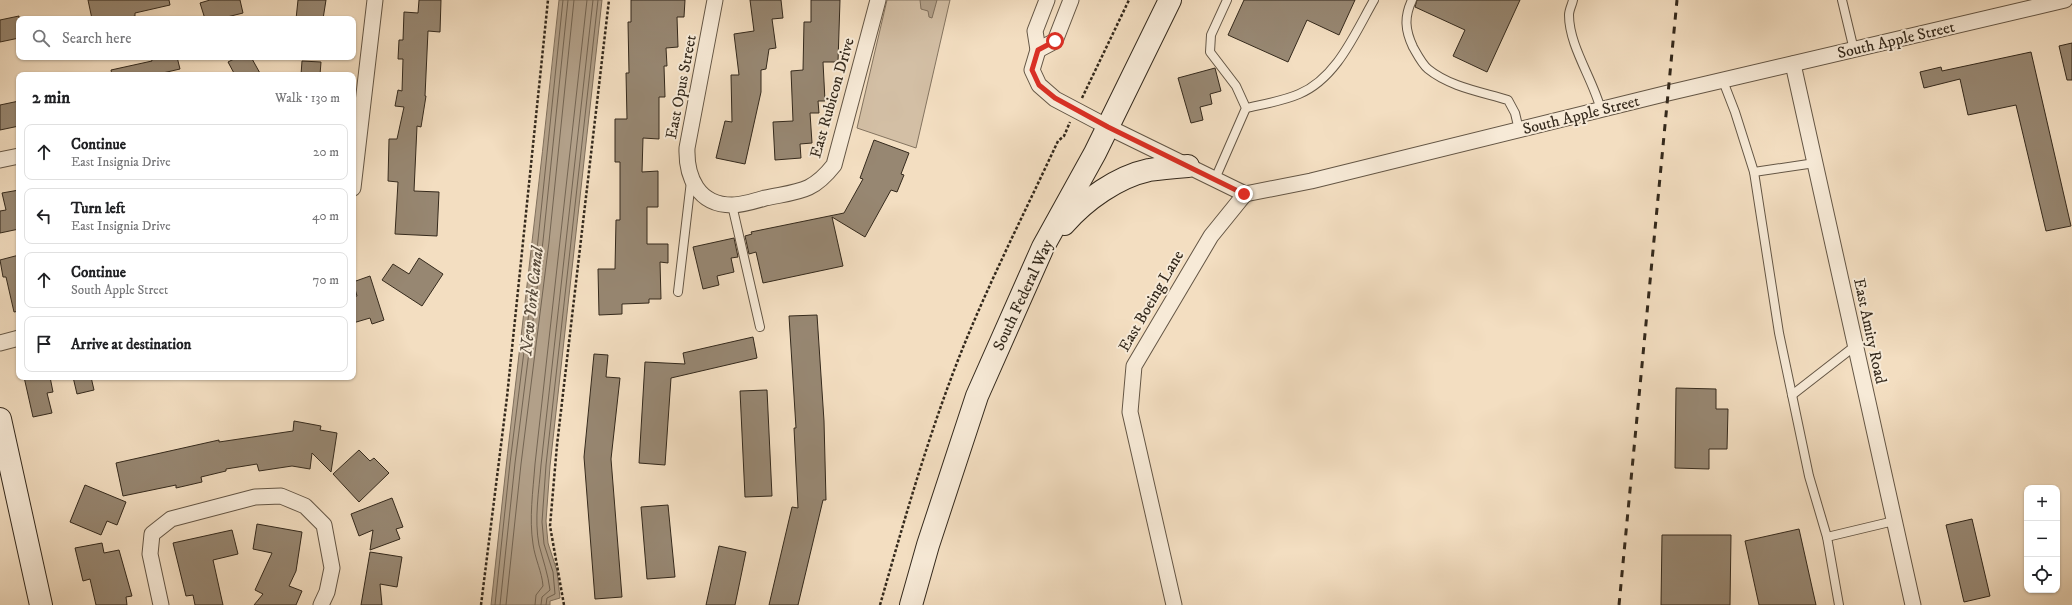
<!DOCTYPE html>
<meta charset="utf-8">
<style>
:root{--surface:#fff;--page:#f6f6f6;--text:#202124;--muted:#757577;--line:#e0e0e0}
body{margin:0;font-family:"IM FELL DW Pica",serif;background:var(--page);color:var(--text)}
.controls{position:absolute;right:12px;bottom:12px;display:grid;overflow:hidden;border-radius:8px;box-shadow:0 1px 3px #0004}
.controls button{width:36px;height:36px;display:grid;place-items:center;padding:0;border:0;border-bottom:1px solid var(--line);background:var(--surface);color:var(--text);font:20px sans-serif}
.stop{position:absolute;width:12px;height:12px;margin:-9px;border:3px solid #d93025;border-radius:50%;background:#fff}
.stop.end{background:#d93025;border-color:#fff;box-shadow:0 1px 4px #0008}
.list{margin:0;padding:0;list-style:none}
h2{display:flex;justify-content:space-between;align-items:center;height:52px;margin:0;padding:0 16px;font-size:17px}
h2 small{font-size:13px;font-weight:400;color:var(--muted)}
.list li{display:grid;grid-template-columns:26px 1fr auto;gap:12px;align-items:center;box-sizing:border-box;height:56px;margin:0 8px 8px;padding:0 8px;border:1px solid var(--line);border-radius:8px}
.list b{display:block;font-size:15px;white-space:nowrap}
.list p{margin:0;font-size:13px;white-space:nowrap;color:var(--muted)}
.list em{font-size:13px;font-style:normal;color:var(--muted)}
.icon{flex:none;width:22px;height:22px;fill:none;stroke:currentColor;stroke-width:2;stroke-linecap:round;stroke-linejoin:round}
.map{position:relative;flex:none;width:2072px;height:605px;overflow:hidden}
.search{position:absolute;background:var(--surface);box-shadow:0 1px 3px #0004;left:16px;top:16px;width:340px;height:44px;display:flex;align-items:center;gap:10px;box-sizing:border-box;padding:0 14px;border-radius:8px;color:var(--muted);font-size:15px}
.panel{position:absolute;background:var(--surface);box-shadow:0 1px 3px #0004;left:16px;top:72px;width:340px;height:308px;border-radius:8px}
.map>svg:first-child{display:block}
.green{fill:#d3bfa5;stroke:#847460}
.water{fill:#b2a089;stroke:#80705d}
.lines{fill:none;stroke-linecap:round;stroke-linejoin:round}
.shore{stroke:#736452;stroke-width:1}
.building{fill:#978772;stroke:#34291c}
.lane-casing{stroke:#645645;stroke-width:10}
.street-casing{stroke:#645645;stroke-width:17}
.secondary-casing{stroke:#34291c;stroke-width:24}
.path{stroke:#34291c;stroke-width:2.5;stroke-dasharray:3 2;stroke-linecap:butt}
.lane{stroke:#f7ead7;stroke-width:8}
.street{stroke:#f7ead7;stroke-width:15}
.secondary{stroke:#f7ead7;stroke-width:22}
.rail{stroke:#34291c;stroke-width:3;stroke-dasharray:7 7;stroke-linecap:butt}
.route{stroke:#d93025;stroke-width:5}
.labels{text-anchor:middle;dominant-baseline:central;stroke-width:4;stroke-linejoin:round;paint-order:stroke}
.street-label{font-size:16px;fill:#34291c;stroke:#f7ead7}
.water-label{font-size:17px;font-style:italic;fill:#5a4d3d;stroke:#f7ead7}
</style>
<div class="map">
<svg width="2072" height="605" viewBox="0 0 2072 605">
<rect width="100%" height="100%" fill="#f3dec1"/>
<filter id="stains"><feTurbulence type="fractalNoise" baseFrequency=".005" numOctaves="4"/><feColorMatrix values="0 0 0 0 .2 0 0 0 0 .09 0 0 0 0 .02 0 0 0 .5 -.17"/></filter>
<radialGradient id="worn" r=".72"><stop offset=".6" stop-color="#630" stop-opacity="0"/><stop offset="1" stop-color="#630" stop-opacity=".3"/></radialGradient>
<polygon class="green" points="887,0 950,0 916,148 857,128"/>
<g class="water">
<path d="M559,0H602L550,466L546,521L548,543L557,571L560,598L550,601V605H491C512,403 538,202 559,0Z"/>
<polygon points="920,0 937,0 932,18 929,17 928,11 921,9"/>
</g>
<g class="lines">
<g class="shore">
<polyline points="495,605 510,463 538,240 563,0"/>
<polyline points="500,605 515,463 543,241 568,0"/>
<polyline points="506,605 521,464 549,242 574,0"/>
<path d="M535,605L536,595L543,586C542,572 535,559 533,544C529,518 533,491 535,464L587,0"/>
<path d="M541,605L542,597L550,590C548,574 543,560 539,545C534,519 539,491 541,465L593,0"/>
<polyline points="546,605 547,598 555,594 553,572 544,544 542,522 546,465 598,0"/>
</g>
</g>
<g class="building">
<polygon points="88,0 169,0 170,5 135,13 135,16 123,19 92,19"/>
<polygon points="210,0 240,0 243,13 219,19 205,19 200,3"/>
<polygon points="298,0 326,0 323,19 296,19"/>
<polygon points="419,0 441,0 440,32 428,31 425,96 426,96 421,127 417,126 414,191 439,192 437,236 395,234 398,182 388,181 389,139 397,139 404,107 395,106 398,90 402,91 403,59 398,59 399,40 403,40 404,12 418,13"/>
<polygon points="631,0 685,0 684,17 677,17 678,47 666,48 667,66 664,66 665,97 659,97 659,139 643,138 642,172 658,171 658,207 647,207 647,244 668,244 668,263 660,262 661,299 649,299 649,303 622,304 622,314 599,315 598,269 615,269 616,220 620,220 620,162 615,162 615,119 627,119 626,73 629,73 628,22 631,22"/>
<polygon points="750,0 781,0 783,18 772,19 776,48 769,49 766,69 761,70 761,92 745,164 716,158 725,121 732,122 731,75 739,75 734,34 754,31"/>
<polygon points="811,0 840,0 838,62 823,62 825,101 818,101 819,113 810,113 812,143 800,144 801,158 775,160 773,122 793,121 791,71 803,70 804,22 811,22"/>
<polygon points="1244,0 1355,0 1339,35 1307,20 1288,62 1228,35"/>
<polygon points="1417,0 1520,0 1487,72 1453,56 1465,30 1415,7"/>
<polygon points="19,16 19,38 0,42 0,20"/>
<polygon points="2072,43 2072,80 2067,80 2059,46"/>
<polygon points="2031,52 2071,226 2046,231 2016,105 1968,115 1960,79 1924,88 1920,72 1941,67 1942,71"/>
<polygon points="151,57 177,57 180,69 154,75 112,75 111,70 152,61"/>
<polygon points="238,57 251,57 261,75 235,75 228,62"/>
<polygon points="302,61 321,62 320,75 301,75"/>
<polygon points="1215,68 1221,91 1210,94 1212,104 1200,107 1203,120 1191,123 1178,78"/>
<polygon points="19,101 19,126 0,130 0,105"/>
<polygon points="874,140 909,153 901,174 904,175 897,192 891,190 865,237 832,217 843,266 763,283 756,252 749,254 745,236 752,234 751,232 844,213 863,179 860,178"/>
<polygon points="19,190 19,229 0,233 0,211 6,210 2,193"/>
<polygon points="734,238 738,257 731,258 734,272 717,276 719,285 703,289 693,247"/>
<polygon points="19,255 19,311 14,312 6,277 3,277 0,260"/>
<polygon points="419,258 443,274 422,306 382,280 393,264 409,274"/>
<polygon points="370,276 384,320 372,324 370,318 353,323 353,297 357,296 353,282"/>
<polygon points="817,315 824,421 826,500 823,500 798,605 769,605 792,507 798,508 794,428 796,428 789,316"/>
<polygon points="753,337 757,358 671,378 665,465 639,463 645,362 685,364 683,353"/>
<polygon points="594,354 608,355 606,377 620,378 611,459 622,597 595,599 584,457"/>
<polygon points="24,377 50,377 53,392 47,393 52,413 33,417"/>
<polygon points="73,377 91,377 94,390 77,394"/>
<polygon points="1676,388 1716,389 1716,409 1728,409 1727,449 1709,449 1709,469 1675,468"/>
<polygon points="767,390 772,496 745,497 740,391"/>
<polygon points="294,421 321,426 320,430 337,433 331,472 312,453 310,469 292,466 259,471 257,464 226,469 226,471 201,477 202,482 176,488 176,485 123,496 116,463 219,440 219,442 293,431"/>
<polygon points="359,450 370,461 374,458 389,473 359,502 333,474"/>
<polygon points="85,485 126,502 117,525 107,521 101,535 70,522"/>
<polygon points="392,498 403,527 396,529 400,539 370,550 373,530 359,536 351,514"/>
<polygon points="668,505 675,577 647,579 641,507"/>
<polygon points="1972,519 1990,596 1964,602 1946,525"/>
<polygon points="257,524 302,532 296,571 289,586 302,591 296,605 254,605 263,594 255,590 272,553 253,549"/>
<polygon points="1799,529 1816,605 1759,605 1745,541"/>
<polygon points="232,530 238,554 213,560 223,605 195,605 193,595 186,596 173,543"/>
<polygon points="1662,535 1731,535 1730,605 1661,605"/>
<polygon points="102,543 104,553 119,550 132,596 126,597 127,605 96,605 90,579 83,581 75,548"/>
<polygon points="719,546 746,552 735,605 706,605"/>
<polygon points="370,552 402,557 397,587 380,584 382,605 361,605"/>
</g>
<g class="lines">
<g class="lane-casing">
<g id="lane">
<path d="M1412,0C1404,17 1405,30 1413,47C1417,54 1422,64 1428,69C1450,87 1482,92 1508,100L1515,113L1519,130"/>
<path d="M1573,0C1572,5 1569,10 1569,15C1569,46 1593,79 1601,110"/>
<polyline points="1842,0 1854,50"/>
<polyline points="1723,81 1735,112 1754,172 1779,333 1809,476 1827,537"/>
<path d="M1246,108C1264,104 1283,101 1299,94C1337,78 1355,33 1374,0"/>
<polyline points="1754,172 1815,163"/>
<polyline points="1215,179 1246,108 1236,86 1210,52 1211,35 1227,0"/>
<polyline points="732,205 760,327"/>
<polyline points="678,292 691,181"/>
<polyline points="1792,395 1855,346"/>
<polyline points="1839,605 1827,537 1894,521"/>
</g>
</g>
<g class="street-casing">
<g id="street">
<path d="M715,0L687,148C686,177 698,205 732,205C742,205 755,201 765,198C799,191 812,193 834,165L878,0"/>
<polyline points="1047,0 1035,31 1038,50 1032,70 1039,85 1055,99 1108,127 1245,194 1311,181 1668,93 2065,0"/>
<polyline points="1038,50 1055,41 1071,0"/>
<polyline points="1793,64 1913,605"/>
<polyline points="0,160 19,156"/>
<polyline points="353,188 375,0"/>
<polyline points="0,343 19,338"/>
<polyline points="161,605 150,554 152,534 171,519 255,497 281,496 305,506 324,525 332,568 327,592 321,605"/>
<polyline points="1174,605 1130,412 1134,366 1211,236 1245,194"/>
</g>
</g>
<g class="secondary-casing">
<g id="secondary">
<path d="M1064,224C1085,200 1117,177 1149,170C1162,168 1175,167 1188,166"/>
<polyline points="0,419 41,605"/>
<polyline points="911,605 928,545 977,396 1043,247 1095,153 1170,0"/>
</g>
</g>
<g class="path">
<polyline points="1082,98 1129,0"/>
<polyline points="481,605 507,397 548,0"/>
<polyline points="564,605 550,526 557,445 609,0"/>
<path d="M880,605C904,521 928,436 960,355C989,282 1025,212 1058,141L1064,136L1070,122"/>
</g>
<use href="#lane" class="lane"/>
<use href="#street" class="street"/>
<use href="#secondary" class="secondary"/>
<polyline class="rail" points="1619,605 1677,0"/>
</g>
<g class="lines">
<polyline class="route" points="1055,41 1038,50 1032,70 1039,85 1055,98 1108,127 1244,194"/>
</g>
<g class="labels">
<g class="street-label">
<text transform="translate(1896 40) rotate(-13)">South Apple Street</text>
<text transform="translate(681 87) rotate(-79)">East Opus Street</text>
<text transform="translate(832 98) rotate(-74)">East Rubicon Drive</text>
<text transform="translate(1581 115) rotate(-14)">South Apple Street</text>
<text transform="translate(1023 295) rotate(-65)">South Federal Way</text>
<text transform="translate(1151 301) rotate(-60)">East Boeing Lane</text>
<text transform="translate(1870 331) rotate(78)">East Amity Road</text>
</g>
<g class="water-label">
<text transform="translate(532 301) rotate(-84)">New York Canal</text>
</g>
</g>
<rect width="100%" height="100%" filter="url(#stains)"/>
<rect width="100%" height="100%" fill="url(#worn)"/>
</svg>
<div class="controls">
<button>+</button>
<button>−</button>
<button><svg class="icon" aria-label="locate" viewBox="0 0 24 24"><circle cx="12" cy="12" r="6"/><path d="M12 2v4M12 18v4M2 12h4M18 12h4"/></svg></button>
</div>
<div class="stop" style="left:1055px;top:41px"></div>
<div class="stop end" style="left:1244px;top:194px"></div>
<div class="search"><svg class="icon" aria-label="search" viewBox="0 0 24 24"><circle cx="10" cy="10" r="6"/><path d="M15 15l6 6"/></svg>Search here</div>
<section class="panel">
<h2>2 min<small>Walk · 130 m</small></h2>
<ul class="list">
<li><svg class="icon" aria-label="ahead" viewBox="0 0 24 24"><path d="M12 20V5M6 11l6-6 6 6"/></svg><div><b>Continue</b><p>East Insignia Drive</p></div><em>20 m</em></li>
<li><svg class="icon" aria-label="left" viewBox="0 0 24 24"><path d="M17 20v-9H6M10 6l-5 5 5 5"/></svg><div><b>Turn left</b><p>East Insignia Drive</p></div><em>40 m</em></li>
<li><svg class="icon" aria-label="ahead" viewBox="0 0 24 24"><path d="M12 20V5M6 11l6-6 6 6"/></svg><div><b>Continue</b><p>South Apple Street</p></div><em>70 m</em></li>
<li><svg class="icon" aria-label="arrive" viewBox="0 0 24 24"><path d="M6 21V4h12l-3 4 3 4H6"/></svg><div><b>Arrive at destination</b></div></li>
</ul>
</section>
</div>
